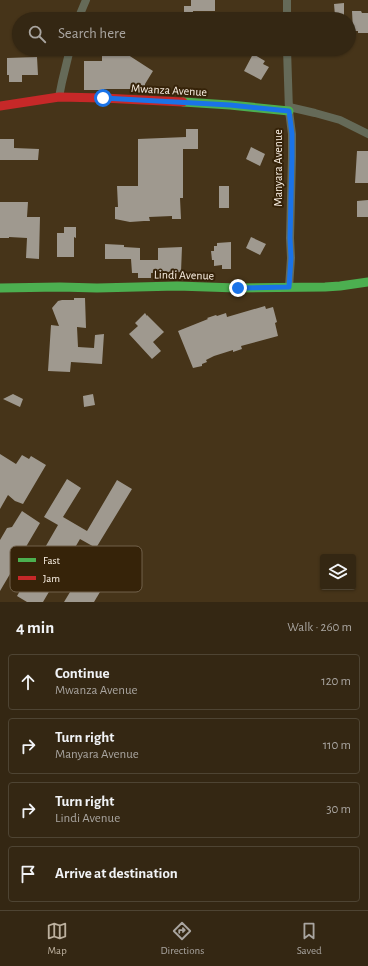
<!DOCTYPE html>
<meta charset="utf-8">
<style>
:root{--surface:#342713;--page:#3f3321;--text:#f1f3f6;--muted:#a9a5a0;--line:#4e4433;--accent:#bcb09e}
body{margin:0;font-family:"Alegreya Sans",sans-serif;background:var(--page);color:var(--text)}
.controls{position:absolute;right:12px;bottom:12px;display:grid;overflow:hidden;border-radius:4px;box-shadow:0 1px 3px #0004}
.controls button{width:36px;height:36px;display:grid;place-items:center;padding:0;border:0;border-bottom:1px solid var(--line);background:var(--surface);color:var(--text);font:20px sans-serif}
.stop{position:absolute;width:12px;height:12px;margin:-9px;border:3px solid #1a73e8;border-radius:50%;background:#fff}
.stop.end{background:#1a73e8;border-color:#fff;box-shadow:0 1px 4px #0008}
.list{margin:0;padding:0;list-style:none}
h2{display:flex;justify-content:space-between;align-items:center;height:52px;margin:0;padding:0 16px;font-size:17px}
h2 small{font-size:13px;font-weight:400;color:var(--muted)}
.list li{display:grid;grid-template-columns:26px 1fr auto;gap:12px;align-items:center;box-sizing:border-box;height:56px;margin:0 8px 8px;padding:0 8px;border:1px solid var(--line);border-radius:4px}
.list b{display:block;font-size:15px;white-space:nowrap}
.list p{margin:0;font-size:13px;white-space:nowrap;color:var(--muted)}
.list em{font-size:13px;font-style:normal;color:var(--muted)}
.icon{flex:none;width:22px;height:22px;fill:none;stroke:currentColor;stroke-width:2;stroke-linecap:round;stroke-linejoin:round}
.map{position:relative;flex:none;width:368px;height:602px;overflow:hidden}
.search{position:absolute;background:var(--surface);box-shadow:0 1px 3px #0004;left:12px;right:12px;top:12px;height:44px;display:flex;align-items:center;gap:10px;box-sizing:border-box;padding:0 14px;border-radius:22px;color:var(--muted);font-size:15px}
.sheet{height:308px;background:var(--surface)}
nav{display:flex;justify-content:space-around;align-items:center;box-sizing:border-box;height:56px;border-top:1px solid var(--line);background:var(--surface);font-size:11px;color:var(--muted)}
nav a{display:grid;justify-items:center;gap:2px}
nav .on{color:var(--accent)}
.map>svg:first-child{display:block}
.building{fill:#9f998f}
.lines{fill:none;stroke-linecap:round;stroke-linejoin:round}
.street{stroke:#656a58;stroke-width:8}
.fast{stroke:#4caf50;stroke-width:9}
.jam{stroke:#c62828;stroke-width:9}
.route{stroke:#1a73e8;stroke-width:5}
.labels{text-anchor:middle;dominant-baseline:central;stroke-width:4;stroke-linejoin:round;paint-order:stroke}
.street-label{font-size:12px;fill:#fcf2e6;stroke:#362309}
.key{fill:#362309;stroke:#71614b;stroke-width:1}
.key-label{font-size:11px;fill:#fcf2e6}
</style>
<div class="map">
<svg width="368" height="602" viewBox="0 0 368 602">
<rect width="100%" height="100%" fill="#463419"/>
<g class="building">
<polygon points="191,0 215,0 215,11 193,11 193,16 184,15 184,6 191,6"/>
<polygon points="344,3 344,15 335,16 334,4"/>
<polygon points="352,11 361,11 362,13 368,13 368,33 358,33 358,31 353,31"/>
<polygon points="102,49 119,49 153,71 145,84 145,90 136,90 136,89 104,89 104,90 84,90 84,61 102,61"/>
<polygon points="253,54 265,61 263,64 269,67 261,80 244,71"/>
<polygon points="37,57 38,75 22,75 22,82 9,82 9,75 7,75 7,58"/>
<polygon points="186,129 198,129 198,149 183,149 183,198 180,198 181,219 172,219 172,216 149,217 150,221 144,221 130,222 115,219 115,207 118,207 117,186 138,186 138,139 186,137"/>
<polygon points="0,139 14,139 14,148 39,149 38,160 0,160"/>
<polygon points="251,147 265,154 260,166 246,159"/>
<polygon points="357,151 368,151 368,183 355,183"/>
<rect x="219" y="186" width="10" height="22"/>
<polygon points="368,200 368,217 357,217 357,201"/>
<polygon points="0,202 28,202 27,217 40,217 39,259 26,258 27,238 9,237 9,238 0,238"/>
<polygon points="64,227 76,227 76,238 74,237 74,257 57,257 57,233 64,233"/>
<polygon points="251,237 266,244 260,255 246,248"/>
<polygon points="231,242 231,269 222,269 222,265 214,266 214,260 212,260 211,251 214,251 214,246 217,246 217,243"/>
<polygon points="105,244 124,245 124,247 140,248 140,260 158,260 158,248 182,247 181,272 151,273 151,278 138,278 138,273 132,273 131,259 105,259"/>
<polygon points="74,298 85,298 86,328 77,327 78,347 94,348 95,335 104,334 102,364 71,362 70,372 48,371 51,325 59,326 52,308 58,301 62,300 74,300"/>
<polygon points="265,306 266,309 273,307 277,322 275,323 278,336 241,346 242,349 233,352 233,350 214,356 206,360 207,362 202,364 202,366 193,368 178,331 208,319 207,318 216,315 217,316 226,313 227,317"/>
<polygon points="145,313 147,316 147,315 164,332 153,342 161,351 152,359 129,334 138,326 135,323"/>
<polygon points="13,394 23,399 20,407 3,399"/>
<polygon points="93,394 95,405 84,407 83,396"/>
<polygon points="0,454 16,464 22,455 29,459 31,456 46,465 23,504 15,501 8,495 0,509"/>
<polygon points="67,479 81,488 63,517 87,531 117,480 132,489 96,548 80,539 43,602 27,602 17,596 58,525 44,517"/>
<polygon points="22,511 40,523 0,591 0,540 7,528 12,527"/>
<polygon points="93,554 115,567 94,602 64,602"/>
</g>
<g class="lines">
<g class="street">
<polyline points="287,0 287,19"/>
<polyline points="78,19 86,0"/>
<polyline points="287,49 289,111 292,134 292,157 290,238 291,258 289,287"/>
<polyline points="59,97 62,82 70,49"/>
<polyline points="289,107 315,113 340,120 368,134"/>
</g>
<g class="fast">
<polyline points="183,102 230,105 289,111"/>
<polyline points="0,288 60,287 97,288 177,286 237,288 325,287 340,286 368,282"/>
</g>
<polyline class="jam" points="0,106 59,97 103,98 183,102"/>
</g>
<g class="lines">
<polyline class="route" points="103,98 230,105 289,111 292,134 292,157 290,238 291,258 289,287 238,288"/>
</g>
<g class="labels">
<g class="street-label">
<text transform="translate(169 90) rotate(3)">Mwanza Avenue</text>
<text transform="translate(278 168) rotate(-90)">Manyara Avenue</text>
<text transform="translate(184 275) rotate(1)">Lindi Avenue</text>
</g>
</g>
<rect x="10" y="546" width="132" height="46" rx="6" class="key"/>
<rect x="18" y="558" width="18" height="4" fill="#4caf50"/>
<rect x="18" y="576" width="18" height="4" fill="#c62828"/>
<g class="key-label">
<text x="43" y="564">Fast</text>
<text x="43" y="582">Jam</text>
</g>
</svg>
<div class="controls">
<button><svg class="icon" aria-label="layers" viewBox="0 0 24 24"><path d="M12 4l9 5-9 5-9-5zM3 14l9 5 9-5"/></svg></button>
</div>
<div class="stop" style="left:103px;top:98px"></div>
<div class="stop end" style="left:238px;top:288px"></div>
<div class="search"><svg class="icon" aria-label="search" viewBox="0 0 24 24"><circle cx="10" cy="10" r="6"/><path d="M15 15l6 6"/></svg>Search here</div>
</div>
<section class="sheet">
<h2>4 min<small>Walk · 260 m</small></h2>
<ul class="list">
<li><svg class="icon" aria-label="ahead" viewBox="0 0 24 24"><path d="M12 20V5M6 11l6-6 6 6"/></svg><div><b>Continue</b><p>Mwanza Avenue</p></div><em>120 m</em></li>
<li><svg class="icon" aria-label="right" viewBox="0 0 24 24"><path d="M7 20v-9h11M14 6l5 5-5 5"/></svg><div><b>Turn right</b><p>Manyara Avenue</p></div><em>110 m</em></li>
<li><svg class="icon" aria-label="right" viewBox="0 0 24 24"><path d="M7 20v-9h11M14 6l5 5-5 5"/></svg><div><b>Turn right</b><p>Lindi Avenue</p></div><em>30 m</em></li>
<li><svg class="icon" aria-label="arrive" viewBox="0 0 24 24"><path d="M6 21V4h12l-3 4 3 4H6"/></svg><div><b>Arrive at destination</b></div></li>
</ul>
</section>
<nav>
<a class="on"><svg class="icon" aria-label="map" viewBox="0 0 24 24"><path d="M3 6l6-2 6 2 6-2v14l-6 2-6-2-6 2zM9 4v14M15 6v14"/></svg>Map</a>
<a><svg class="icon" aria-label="directions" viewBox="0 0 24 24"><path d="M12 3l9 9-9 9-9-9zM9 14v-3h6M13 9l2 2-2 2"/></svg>Directions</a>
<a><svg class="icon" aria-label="saved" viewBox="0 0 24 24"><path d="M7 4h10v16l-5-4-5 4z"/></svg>Saved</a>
</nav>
